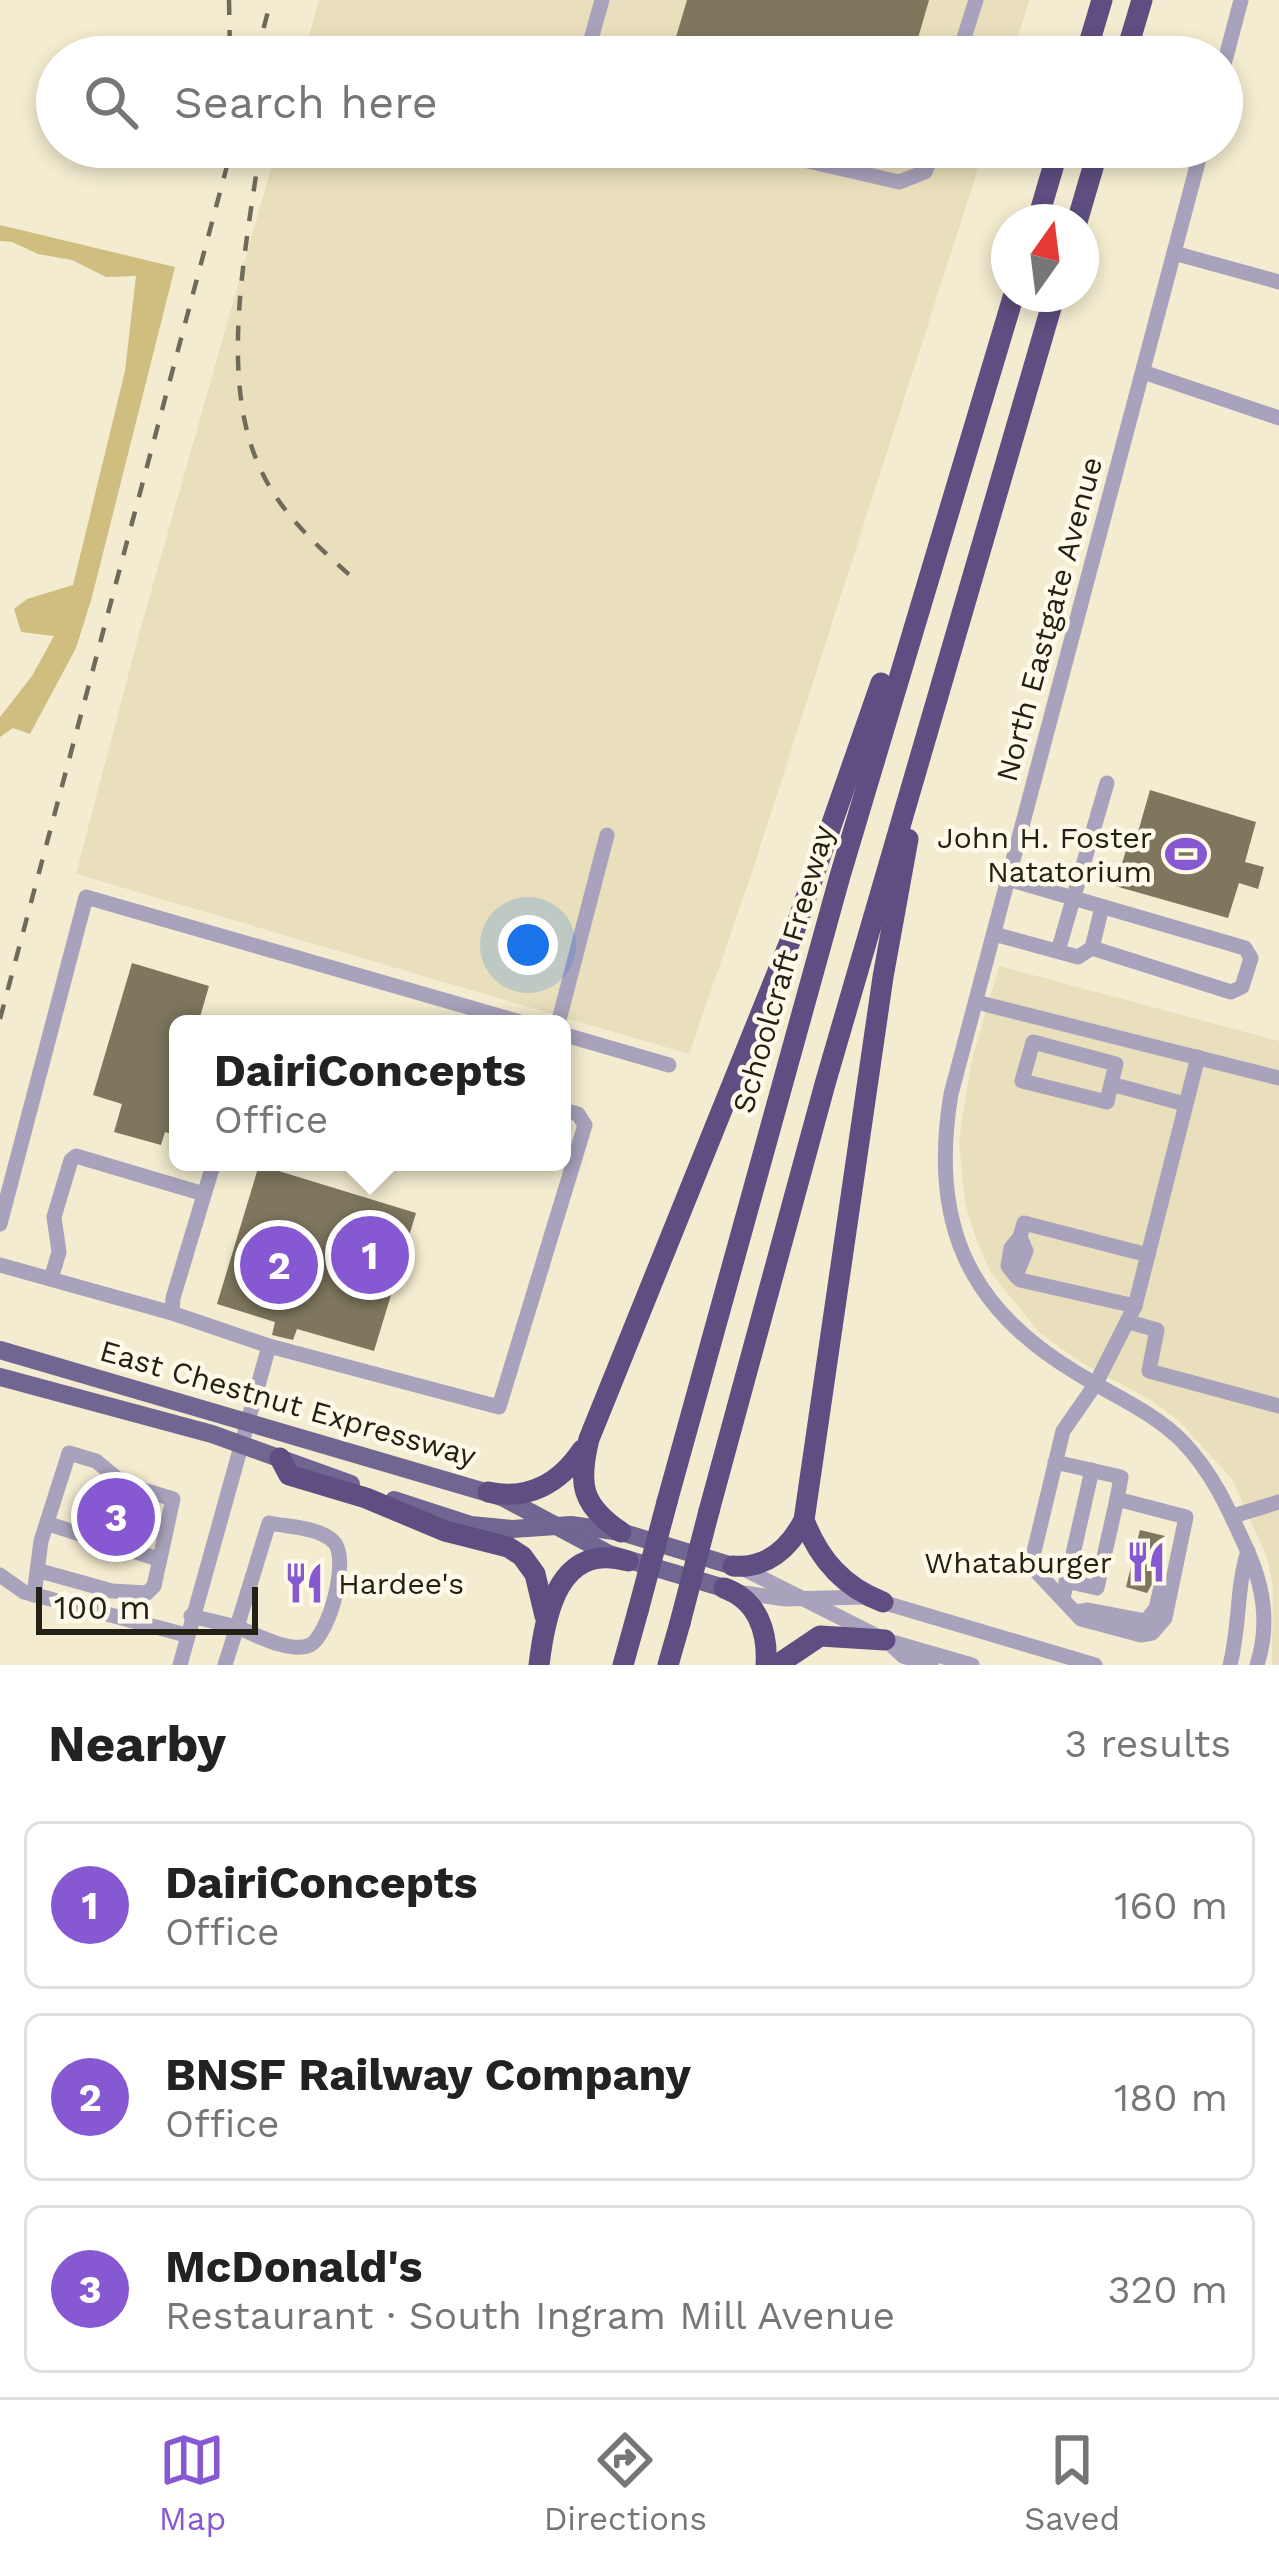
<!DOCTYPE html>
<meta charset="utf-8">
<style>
:root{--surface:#fff;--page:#f2f2f2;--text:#222;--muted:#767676;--line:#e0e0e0;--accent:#8659d3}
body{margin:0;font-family:"Work Sans",sans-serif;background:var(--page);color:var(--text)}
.compass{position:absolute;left:991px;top:204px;width:108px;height:108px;border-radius:50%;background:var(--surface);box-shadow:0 6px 18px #0003;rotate:14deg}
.scale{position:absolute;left:36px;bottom:30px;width:222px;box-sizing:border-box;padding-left:12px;border:6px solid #232016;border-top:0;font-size:33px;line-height:42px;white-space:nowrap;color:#232016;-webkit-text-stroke:9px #fef9e8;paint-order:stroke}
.you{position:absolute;left:528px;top:945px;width:42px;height:42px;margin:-30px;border:9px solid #fff;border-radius:50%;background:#1a73e8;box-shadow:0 0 0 18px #1a73e833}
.badge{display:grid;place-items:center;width:78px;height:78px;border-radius:50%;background:var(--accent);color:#fff;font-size:39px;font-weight:700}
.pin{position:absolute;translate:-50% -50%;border:6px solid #fff;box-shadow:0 3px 12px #0006}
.popup{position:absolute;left:169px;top:1015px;width:402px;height:156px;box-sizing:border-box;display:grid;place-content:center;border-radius:18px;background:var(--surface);filter:drop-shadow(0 3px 9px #0005);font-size:39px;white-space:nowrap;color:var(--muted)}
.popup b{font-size:45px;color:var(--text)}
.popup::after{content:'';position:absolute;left:50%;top:100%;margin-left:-24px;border:24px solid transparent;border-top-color:var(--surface)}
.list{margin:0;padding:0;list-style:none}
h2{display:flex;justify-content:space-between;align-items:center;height:156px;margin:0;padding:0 48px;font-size:51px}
h2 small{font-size:39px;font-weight:400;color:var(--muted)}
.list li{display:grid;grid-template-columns:78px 1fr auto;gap:36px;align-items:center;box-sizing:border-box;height:168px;margin:0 24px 24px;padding:0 24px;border:3px solid var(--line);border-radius:18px}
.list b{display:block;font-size:45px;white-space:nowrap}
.list p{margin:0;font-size:39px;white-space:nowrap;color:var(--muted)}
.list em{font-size:39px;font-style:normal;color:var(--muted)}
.icon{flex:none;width:66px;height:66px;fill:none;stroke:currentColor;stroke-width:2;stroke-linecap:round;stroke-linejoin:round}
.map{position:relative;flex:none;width:1279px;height:1665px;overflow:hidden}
.search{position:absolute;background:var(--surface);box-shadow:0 6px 18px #0003;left:36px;right:36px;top:36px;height:132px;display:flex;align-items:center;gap:30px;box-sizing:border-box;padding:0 42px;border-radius:66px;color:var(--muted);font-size:45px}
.sheet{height:732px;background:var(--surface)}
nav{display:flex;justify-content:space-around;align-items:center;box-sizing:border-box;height:168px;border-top:3px solid var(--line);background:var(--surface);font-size:33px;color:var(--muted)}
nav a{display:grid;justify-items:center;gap:6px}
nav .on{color:var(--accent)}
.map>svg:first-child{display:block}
.built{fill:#e9dfbc}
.forest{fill:#cfbe80}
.building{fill:#7e775e}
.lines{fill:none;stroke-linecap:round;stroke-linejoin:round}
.minor{stroke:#a9a2bc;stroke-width:15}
.major{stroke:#716591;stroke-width:18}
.highway{stroke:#5e4e81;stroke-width:21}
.rail{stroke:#6f6a5a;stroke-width:4.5;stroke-dasharray:15 15;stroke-linecap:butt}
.highway-bridge{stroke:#5e4e81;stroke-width:21}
.labels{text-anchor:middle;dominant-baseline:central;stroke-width:9;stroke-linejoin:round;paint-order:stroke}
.street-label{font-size:30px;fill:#232016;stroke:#fef9e8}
.poi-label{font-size:30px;fill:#232016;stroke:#fef9e8;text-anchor:end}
</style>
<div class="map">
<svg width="1279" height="1665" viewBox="0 0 1279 1665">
<rect width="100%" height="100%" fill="#f3ecd0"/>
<g class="built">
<polygon points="319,0 1029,0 1012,57 303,57"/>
<polygon points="277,147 985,147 752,872 689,1054 76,874 139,634"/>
<polygon points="999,966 1279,1041 1279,1665 1273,1665 1272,1658 1273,1585 1267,1557 1232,1479 1178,1420 1149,1399 1082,1363 1040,1333 991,1273 976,1239 965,1203 959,1140 972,1060"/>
</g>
<polygon class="forest" points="0,225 175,267 92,597 76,648 30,734 13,728 0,737 0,717 32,676 54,636 21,632 14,609 27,599 73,585 125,371 136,276 106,277 72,260 38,254 12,242 0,241"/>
<g class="building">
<polygon points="687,0 929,0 916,45 891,37 885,57 728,57 729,53 676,37"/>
<polygon points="1150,790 1256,822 1245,862 1264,867 1258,889 1239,883 1228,918 1115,886 1128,844 1134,846"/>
<polygon points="132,963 209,986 198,1024 178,1024 178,1136 165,1132 161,1145 114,1132 122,1104 93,1095"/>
<polygon points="259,1165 416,1213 374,1351 297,1329 293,1340 272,1335 275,1322 217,1304"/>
<polygon points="1140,1530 1165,1536 1156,1577 1147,1593 1126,1587"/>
</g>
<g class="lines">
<g class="minor">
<polyline points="586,57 602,0"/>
<polyline points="958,57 976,0"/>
<polyline points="1222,72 1241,0"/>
<polyline points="748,147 899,182 925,172 935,147"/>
<path d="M1202,147L951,1094C930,1219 965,1306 1075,1372C1110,1394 1152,1411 1182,1441C1213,1473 1229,1510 1247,1550C1264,1587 1270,1625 1257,1665"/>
<polyline points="1174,253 1279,282"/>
<polyline points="1143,372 1279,418"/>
<polyline points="994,934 1078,957 1092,948 1231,992 1242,987 1251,958 1245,948 1008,879"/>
<polyline points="1092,948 1102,907"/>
<polyline points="1058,951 1107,783"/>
<polyline points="976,1002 1279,1078"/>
<polyline points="558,1024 607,835"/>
<polyline points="562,1034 669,1065"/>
<polyline points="1111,1084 1107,1102 1022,1081 1033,1042 1116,1064 1111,1084 1185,1104"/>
<polyline points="0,1224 86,897 527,1024"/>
<polyline points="1020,1237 1026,1251 1016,1276 1020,1280 1135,1306"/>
<polyline points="0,1265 172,1313 269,1346 499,1407 585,1125 578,1114 562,1110"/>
<polyline points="1016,1276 1008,1266 1011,1248 1020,1237 1024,1223 1148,1255"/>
<polyline points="51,1279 59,1252 54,1217 71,1160 76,1156 204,1194"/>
<polyline points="172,1313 173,1298 214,1162"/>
<polyline points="1129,1322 1157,1330 1149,1371 1279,1406"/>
<polyline points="1055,1462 1121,1477 1117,1499 1186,1517 1165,1618 1152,1633 1141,1635 1081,1619 1034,1569 1032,1560 1063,1431 1095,1385 1135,1306 1198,1057"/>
<polyline points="1233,1516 1279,1502"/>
<path d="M269,1523C289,1527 318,1527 333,1541C351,1557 329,1635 310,1645C291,1654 254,1634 237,1627Z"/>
<polyline points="49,1524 158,1559"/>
<polyline points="744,1569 885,1640 972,1665"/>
<polyline points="0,1575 24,1592 186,1635"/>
<polyline points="1066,1581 1097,1588 1117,1499"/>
<polyline points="737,1592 786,1599 865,1597 1095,1665"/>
<polyline points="34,1595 41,1541 69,1453 96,1461 124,1484 173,1499 154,1586 147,1593 112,1591 40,1571"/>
<polyline points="1063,1598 1092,1470"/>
<polyline points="1076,1612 1088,1610 1146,1621 1156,1608 1161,1587"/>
<polyline points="191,1616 237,1627 225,1665"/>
<polyline points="888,1642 903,1656 931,1665"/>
<polyline points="180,1665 269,1346"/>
<path d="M1230,1665C1240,1626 1236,1589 1248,1551"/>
</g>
<g class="major">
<polyline points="0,1350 502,1497 609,1554 724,1588"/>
<polyline points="0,1377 212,1434 351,1484"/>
<polyline points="394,1500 471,1525 512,1529 571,1525 621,1532 733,1566"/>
</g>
<g class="highway">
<polyline points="1085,57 1102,0"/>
<polyline points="1125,57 1142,0"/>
<polyline points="1037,222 1059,147"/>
<polyline points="1077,222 1099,147"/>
<polyline points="280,1458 289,1475 366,1498 445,1531 508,1547 522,1556 535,1574 545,1616"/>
<path d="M488,1492C528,1501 560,1483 582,1450"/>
<polyline points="667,1502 840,876 1014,294"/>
<polyline points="709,1511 825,1084 1055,294"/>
<path d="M804,1520C819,1559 843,1587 883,1602"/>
<path d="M621,1532C581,1505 578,1484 589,1439L795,929L881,683"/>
<path d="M733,1566C766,1569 789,1549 804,1520L883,977L908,839"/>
<path d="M724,1588C758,1600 768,1632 766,1665"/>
<path d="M539,1665C545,1615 558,1541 628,1561"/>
<polyline points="623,1665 638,1611"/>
<polyline points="668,1665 680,1623"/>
<polyline points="777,1665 820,1636 885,1640"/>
</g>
<g class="rail">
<polyline points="229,0 230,57"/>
<polyline points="256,57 271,0"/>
<path d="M260,147C247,245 218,374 259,466C279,512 317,546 353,578"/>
<polyline points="0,1019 232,147"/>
</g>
<g class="highway-bridge">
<polyline points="638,1611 667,1502"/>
<polyline points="680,1623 709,1511"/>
</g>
</g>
<defs>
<g id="stadium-bare" transform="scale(3.24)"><path d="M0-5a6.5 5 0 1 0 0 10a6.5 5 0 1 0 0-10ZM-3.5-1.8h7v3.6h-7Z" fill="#8659d3" stroke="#fef9e8" stroke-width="2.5" paint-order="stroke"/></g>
<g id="restaurant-bare" transform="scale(3.24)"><path d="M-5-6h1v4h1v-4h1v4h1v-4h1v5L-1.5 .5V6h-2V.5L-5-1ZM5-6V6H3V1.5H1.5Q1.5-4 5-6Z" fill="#8659d3" stroke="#fef9e8" stroke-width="2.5" paint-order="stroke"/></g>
</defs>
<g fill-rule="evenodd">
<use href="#stadium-bare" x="1186" y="854"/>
<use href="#restaurant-bare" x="1146" y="1562"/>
<use href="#restaurant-bare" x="304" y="1583"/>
</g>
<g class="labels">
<g class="street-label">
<text transform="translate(1049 619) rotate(-75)">North Eastgate Avenue</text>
<text transform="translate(783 969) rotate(-74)">Schoolcraft Freeway</text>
<text transform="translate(288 1403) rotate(16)">East Chestnut Expressway</text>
</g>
<g class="poi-label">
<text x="1152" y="837">John H. Foster<tspan x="1152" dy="34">Natatorium</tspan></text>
<text x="1112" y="1562">Whataburger</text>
<text x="338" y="1583" text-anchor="start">Hardee's</text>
</g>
</g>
</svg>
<svg class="compass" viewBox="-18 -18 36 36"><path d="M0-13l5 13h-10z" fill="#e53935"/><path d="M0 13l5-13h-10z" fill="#767676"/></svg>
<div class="scale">100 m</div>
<div class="you"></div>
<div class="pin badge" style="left:370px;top:1255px">1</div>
<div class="popup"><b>DairiConcepts</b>Office</div>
<div class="pin badge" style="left:279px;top:1265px">2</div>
<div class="pin badge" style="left:116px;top:1517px">3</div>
<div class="search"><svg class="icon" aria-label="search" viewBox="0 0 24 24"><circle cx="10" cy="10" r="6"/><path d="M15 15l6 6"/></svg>Search here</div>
</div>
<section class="sheet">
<h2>Nearby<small>3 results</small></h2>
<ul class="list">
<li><span class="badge">1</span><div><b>DairiConcepts</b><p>Office</p></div><em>160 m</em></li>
<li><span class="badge">2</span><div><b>BNSF Railway Company</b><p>Office</p></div><em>180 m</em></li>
<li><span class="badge">3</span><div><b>McDonald's</b><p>Restaurant · South Ingram Mill Avenue</p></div><em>320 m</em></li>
</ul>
</section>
<nav>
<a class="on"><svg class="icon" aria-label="map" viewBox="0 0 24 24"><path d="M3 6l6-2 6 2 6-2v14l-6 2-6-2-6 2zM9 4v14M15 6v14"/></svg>Map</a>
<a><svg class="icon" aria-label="directions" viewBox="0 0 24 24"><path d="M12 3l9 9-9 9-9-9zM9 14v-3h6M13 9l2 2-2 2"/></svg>Directions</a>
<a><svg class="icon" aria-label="saved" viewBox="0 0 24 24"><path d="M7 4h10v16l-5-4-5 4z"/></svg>Saved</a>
</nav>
